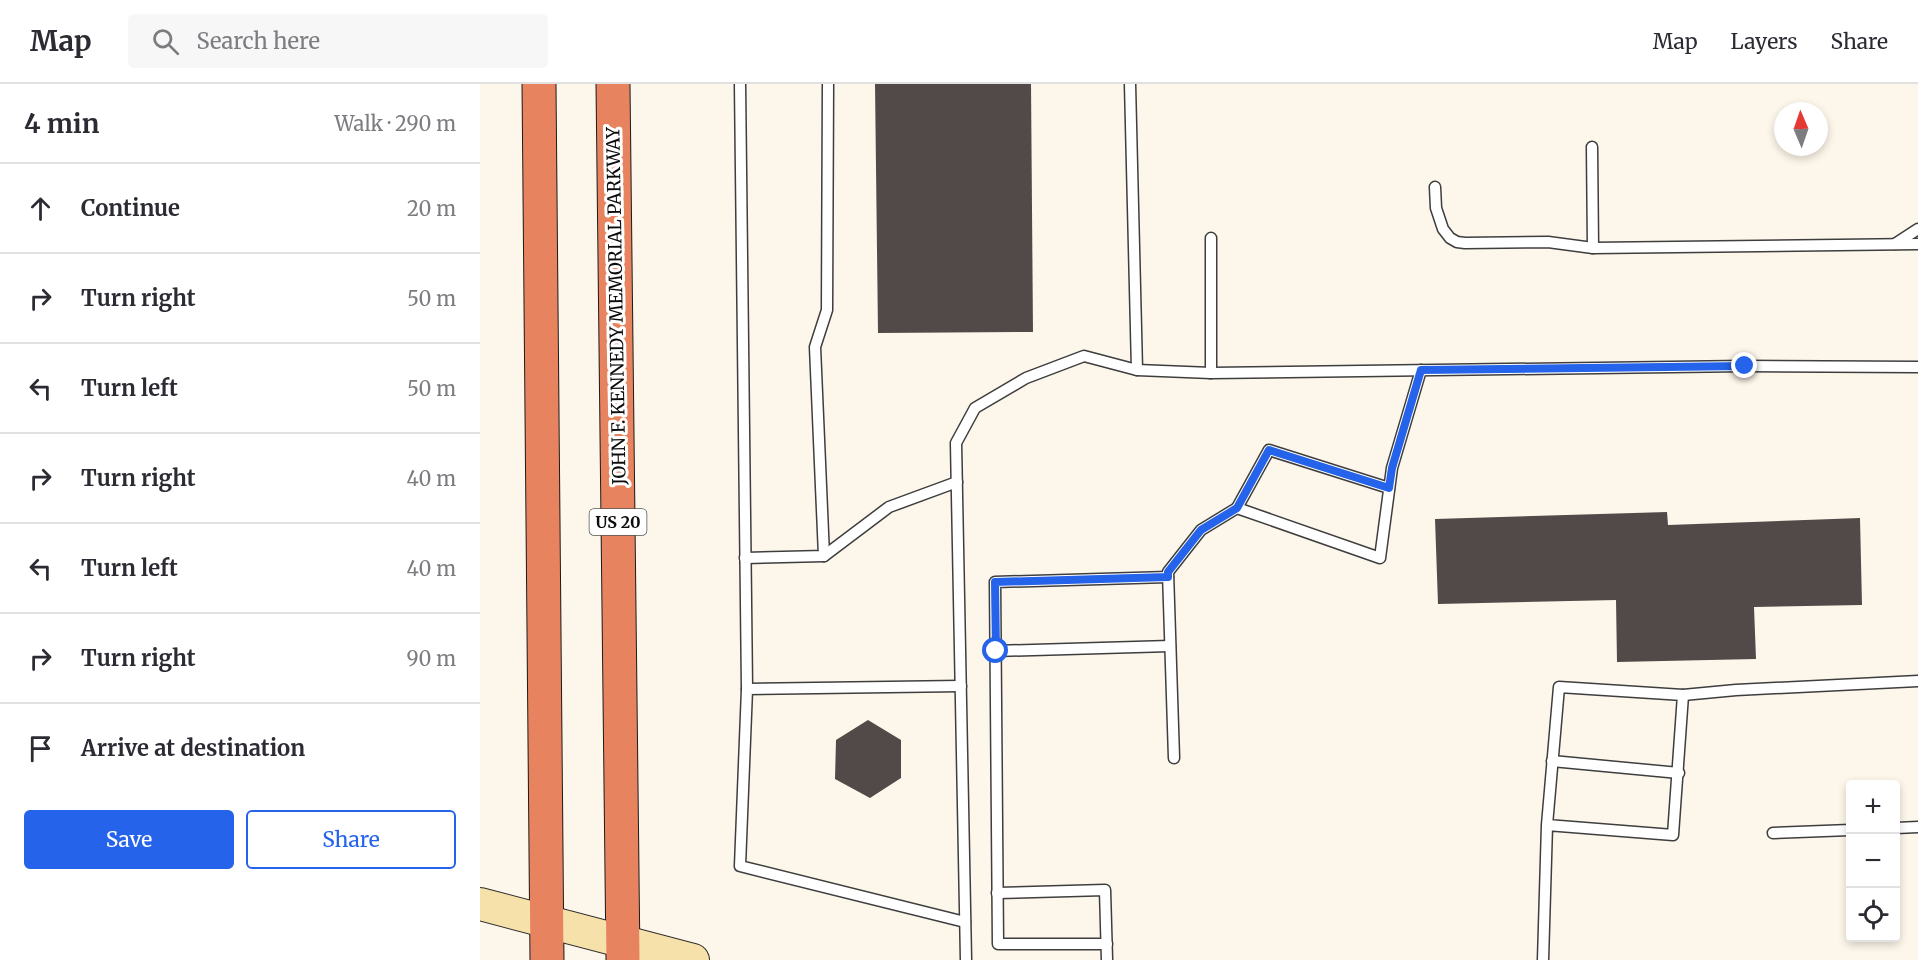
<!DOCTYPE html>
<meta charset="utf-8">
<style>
:root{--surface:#fff;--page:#f7f7f7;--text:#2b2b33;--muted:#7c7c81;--line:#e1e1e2;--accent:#2563eb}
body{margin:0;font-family:Merriweather,serif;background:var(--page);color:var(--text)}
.controls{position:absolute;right:18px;bottom:18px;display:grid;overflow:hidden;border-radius:6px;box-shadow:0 3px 9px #0003}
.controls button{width:54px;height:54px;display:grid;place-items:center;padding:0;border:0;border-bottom:2px solid var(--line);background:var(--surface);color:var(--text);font:30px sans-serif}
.compass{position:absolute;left:1294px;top:18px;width:54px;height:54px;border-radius:50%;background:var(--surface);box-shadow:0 3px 9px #0003;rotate:358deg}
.stop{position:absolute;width:18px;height:18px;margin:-14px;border:4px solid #2563eb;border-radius:50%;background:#fff}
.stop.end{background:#2563eb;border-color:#fff;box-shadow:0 2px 6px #0008}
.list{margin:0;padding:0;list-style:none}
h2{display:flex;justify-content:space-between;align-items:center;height:78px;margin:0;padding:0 24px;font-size:26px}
h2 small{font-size:20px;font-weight:400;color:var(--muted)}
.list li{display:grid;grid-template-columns:39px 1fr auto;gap:18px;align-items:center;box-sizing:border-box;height:90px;padding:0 24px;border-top:2px solid var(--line)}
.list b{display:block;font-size:22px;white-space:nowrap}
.list em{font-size:20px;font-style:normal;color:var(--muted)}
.actions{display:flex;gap:12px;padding:18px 24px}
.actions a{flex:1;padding:14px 0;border:2px solid var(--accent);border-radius:6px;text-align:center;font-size:21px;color:var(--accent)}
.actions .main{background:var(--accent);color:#fff}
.icon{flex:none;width:33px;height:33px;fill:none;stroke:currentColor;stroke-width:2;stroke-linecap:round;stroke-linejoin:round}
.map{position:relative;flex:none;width:1438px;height:876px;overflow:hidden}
header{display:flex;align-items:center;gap:36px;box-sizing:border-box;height:84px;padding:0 30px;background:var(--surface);border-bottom:2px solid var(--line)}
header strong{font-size:28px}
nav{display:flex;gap:33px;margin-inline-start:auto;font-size:21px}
.search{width:420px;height:54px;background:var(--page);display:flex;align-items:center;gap:15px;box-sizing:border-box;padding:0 21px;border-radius:6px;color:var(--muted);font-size:22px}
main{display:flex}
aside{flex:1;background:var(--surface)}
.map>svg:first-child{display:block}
.building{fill:#524a48}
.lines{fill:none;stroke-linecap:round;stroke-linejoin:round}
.lane-casing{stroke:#3e3e3e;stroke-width:13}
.secondary-casing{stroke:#2d2d2d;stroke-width:34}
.highway-casing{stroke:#1c1c1c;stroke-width:35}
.lane{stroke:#fff;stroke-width:10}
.secondary{stroke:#f7e1ab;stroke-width:32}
.highway{stroke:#e7835e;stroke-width:33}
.route{stroke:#2563eb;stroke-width:8}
.labels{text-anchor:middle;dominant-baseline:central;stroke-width:6;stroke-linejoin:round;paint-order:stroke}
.shield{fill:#fff;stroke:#545454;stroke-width:1.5}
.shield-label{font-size:16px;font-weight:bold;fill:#0b0b0b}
.street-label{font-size:18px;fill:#0b0b0b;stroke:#fff}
</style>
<header>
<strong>Map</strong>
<div class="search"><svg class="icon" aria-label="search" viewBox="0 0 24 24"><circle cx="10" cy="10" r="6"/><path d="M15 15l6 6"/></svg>Search here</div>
<nav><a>Map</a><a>Layers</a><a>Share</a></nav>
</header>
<main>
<aside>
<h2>4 min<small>Walk · 290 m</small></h2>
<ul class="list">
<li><svg class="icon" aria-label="ahead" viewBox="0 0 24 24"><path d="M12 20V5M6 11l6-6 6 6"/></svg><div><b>Continue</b></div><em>20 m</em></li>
<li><svg class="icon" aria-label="right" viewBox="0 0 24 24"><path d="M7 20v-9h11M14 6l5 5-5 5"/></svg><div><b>Turn right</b></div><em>50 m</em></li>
<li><svg class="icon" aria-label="left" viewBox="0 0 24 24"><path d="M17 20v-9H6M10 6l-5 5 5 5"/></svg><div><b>Turn left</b></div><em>50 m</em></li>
<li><svg class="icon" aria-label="right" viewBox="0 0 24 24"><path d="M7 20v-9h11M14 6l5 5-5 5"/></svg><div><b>Turn right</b></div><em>40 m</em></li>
<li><svg class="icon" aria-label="left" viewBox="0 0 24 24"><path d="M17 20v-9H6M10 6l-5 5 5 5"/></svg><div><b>Turn left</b></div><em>40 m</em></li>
<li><svg class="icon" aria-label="right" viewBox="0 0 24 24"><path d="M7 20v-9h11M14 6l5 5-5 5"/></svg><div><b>Turn right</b></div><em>90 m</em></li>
<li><svg class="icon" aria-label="arrive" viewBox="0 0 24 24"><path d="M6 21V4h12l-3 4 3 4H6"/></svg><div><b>Arrive at destination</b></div></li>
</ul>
<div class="actions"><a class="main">Save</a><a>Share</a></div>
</aside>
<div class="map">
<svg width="1438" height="876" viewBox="0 0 1438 876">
<rect width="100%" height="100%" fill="#fdf6ea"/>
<g class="building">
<polygon points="395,0 551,0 553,248 398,249"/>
<polygon points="1187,428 1188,441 1380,434 1382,521 1274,523 1276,575 1137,578 1136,516 958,520 955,435"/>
<polygon points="388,636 421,656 421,694 390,714 355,695 356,656"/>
</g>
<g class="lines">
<g class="lane-casing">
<g id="lane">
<polyline points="260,0 267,605"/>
<polyline points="650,0 657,286"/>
<polyline points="1112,63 1113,164"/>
<polyline points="955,103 956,124 963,145 970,154 977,158 985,159 1068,158 1113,164 1438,160"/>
<polyline points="1415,160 1438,145"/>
<polyline points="731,289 1265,282 1438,283"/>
<polyline points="757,424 789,366 909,404"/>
<polyline points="344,472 409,423 477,398"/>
<polyline points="265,474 344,472 335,263 347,226 348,0"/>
<polyline points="516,567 690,562"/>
<polyline points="481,602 267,605 260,782 485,838"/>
<polyline points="1203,611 1256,606 1438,597"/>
<polyline points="694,674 688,488 721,446 757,424 900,474 912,384 941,286"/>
<polyline points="1072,677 1199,689"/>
<polyline points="1416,744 1438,743"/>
<polyline points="1293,749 1370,746"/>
<polyline points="517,809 625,806 627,876"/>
<polyline points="627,860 518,860 515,498 688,493"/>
<polyline points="486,876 476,359 495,324 546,294 604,272 657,286 731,289 731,154"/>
<polyline points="1063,876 1067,741 1079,603 1203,611 1193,751 1067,741"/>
</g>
</g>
<g class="secondary-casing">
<polyline id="secondary" points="0,820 213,876"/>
</g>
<g class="highway-casing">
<g id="highway">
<polyline points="59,0 67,876"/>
<polyline points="133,0 143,876"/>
</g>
</g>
<use href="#lane" class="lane"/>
<use href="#secondary" class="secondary"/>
<use href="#highway" class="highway"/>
</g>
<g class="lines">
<polyline class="route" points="516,567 515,498 688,493 688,488 721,446 757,424 789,366 909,404 912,384 941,286 1265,282"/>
</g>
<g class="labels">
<rect class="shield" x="109.5" y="425" width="57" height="26" rx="4.5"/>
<g class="shield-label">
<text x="138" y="438">US 20</text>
</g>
<g class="street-label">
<text transform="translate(136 222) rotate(-91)">JOHN F. KENNEDY MEMORIAL PARKWAY</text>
</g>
</g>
</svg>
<div class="controls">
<button>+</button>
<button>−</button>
<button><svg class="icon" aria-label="locate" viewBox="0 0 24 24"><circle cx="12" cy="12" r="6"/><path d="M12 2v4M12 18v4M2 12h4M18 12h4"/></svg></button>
</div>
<svg class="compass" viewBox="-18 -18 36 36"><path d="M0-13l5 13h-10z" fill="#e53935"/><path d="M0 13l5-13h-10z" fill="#7c7c81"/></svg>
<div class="stop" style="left:516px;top:567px"></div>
<div class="stop end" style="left:1265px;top:282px"></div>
</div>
</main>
